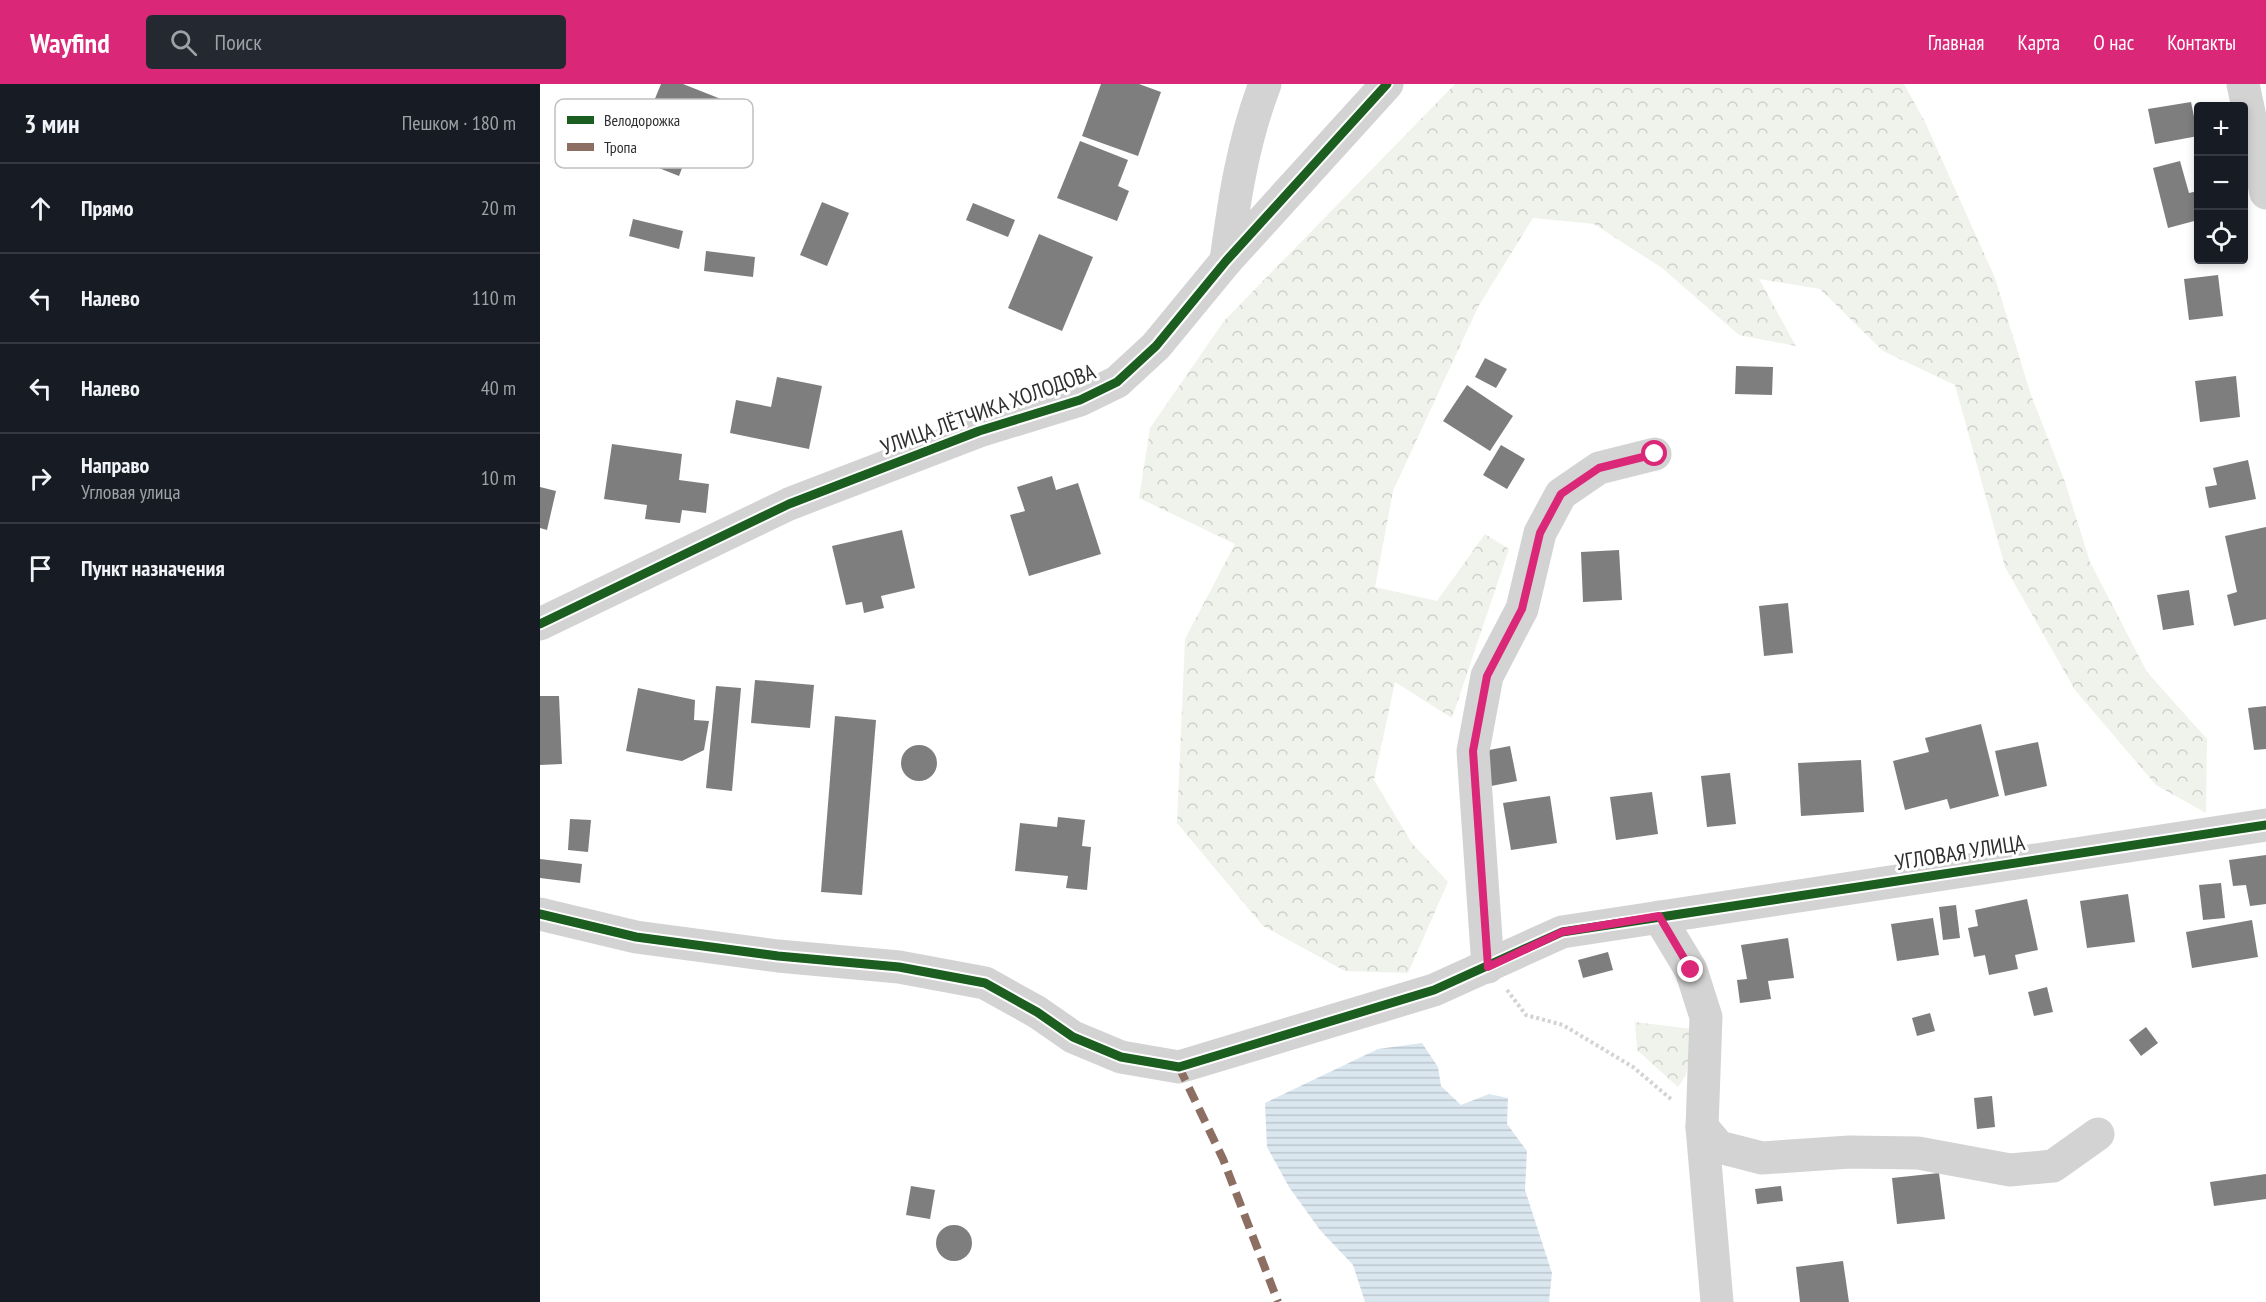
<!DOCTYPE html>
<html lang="ru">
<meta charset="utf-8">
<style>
:root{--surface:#171b24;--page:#242831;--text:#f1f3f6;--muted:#9ea1a6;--line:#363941;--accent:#db2777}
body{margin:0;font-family:"PT Sans Narrow",sans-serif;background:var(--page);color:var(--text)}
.controls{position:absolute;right:18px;top:18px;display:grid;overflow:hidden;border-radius:6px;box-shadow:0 3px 9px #0003}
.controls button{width:54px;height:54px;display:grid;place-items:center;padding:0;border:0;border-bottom:2px solid var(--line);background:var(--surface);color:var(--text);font:30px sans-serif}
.stop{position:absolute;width:18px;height:18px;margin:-14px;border:4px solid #db2777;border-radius:50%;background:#fff}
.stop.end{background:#db2777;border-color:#fff;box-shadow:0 2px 6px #0008}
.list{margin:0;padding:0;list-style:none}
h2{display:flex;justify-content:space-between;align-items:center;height:78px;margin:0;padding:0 24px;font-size:26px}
h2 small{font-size:20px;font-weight:400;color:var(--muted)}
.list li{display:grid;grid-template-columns:39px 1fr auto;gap:18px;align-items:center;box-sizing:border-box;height:90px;padding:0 24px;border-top:2px solid var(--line)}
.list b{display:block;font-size:22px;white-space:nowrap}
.list p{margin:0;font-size:20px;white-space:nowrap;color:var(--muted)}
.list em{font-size:20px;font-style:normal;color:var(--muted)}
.icon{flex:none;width:33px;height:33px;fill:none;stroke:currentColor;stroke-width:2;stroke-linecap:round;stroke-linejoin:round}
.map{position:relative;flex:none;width:1726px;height:1218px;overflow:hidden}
header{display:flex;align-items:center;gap:36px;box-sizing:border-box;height:84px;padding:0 30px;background:var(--accent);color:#fff}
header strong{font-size:28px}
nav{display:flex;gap:33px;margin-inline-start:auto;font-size:21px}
.search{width:420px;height:54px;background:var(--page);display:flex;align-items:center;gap:15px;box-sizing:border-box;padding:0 21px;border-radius:6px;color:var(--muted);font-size:22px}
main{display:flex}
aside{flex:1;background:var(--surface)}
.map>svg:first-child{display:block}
.forest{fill:url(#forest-crowns)}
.water{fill:url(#water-rules)}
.building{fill:#7e7e7e}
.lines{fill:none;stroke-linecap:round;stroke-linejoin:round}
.path{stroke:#d3d3d3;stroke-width:4;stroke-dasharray:3 3;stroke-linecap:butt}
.minor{stroke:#d3d3d3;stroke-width:33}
.quiet{stroke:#8d6e63;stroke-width:8;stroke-dasharray:15 8;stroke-linecap:butt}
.cycleway-casing{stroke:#fff;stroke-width:13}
.cycleway{stroke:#1b5e20;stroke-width:9}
.route{stroke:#db2777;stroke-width:8}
.labels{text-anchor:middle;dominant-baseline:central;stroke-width:6;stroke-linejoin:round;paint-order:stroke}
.street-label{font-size:22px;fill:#2e2e2e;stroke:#fff}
.key{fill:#fff;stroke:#c0c0c0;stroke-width:1.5}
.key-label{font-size:16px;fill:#2e2e2e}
</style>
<header>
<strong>Wayfind</strong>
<div class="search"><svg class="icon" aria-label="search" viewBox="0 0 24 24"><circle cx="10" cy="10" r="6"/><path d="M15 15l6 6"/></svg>Поиск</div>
<nav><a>Главная</a><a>Карта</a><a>О нас</a><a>Контакты</a></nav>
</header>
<main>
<aside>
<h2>3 мин<small>Пешком · 180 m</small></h2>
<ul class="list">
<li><svg class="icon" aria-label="ahead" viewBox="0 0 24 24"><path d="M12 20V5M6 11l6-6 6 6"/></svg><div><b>Прямо</b></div><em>20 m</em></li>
<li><svg class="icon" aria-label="left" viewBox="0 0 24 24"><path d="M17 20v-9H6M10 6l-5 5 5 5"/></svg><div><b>Налево</b></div><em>110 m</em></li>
<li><svg class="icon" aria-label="left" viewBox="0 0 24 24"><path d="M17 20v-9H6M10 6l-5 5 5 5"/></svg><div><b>Налево</b></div><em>40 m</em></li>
<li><svg class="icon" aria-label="right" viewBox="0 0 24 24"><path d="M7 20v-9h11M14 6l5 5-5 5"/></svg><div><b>Направо</b><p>Угловая улица</p></div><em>10 m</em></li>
<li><svg class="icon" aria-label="arrive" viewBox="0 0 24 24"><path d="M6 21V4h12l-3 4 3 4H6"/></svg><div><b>Пункт назначения</b></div></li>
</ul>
</aside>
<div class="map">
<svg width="1726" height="1218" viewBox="0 0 1726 1218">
<defs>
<pattern id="forest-crowns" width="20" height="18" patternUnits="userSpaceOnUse" patternTransform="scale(1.5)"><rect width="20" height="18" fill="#f0f3ec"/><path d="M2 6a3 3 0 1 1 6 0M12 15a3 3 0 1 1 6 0" fill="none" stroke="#ced1cb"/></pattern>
<pattern id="water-rules" width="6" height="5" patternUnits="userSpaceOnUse" patternTransform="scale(1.5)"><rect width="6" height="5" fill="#dbe7ef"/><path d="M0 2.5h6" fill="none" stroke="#bcc6cd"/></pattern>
</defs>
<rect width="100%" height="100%" fill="#fff"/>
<g class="forest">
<polygon points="915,0 1364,0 1385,38 1455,194 1491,311 1525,398 1550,478 1607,588 1667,655 1666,729 1616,701 1535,606 1465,483 1415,301 1343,267 1280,205 1219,195 1256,262 1199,251 1122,184 1054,140 993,134 938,223 853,407 835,503 897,517 945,450 969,465 912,634 855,598 834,696 871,758 908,798 868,889 805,887 723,842 637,739 645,555 695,460 599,414 610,344 684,237"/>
<polygon points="1095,938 1153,945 1146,991 1138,1003 1097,966"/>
</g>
<polygon class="water" points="882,959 898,983 901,1002 921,1021 949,1010 968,1014 967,1040 987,1067 985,1106 1012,1189 1009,1218 825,1218 813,1181 780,1146 749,1103 727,1063 725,1019 838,965"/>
<g class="building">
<polygon points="121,0 143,0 186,17 172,51 157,45 139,92 91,73"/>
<polygon points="561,0 599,0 621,8 598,72 542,52"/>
<polygon points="1651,18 1658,52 1615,60 1608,25"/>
<polygon points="540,57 588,76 578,102 589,107 577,137 517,114"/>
<polygon points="1640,77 1649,109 1658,107 1658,136 1628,144 1613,84"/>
<polygon points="282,118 309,129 287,182 260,171"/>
<polygon points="433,119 475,136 468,153 426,136"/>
<polygon points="93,135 143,147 139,165 89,152"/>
<polygon points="499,150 553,173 522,247 468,224"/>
<polygon points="166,167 215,173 213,193 164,187"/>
<polygon points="1678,191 1683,232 1649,236 1644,195"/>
<polygon points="945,274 967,285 956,304 935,293"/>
<polygon points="1196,282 1233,283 1232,311 1195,310"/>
<polygon points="1696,292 1700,333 1660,338 1655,297"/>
<polygon points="237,293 282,302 269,365 190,349 196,316 231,323"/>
<polygon points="927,301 973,332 950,367 903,337"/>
<polygon points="72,360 142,370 139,396 169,400 166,429 142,426 140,439 105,435 107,421 64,415"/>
<polygon points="961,361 985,375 967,405 943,391"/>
<polygon points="1708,376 1716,415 1669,424 1665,403 1677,401 1673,384"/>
<polygon points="512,392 516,406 538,399 561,470 489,492 470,431 485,427 477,403"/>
<polygon points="0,403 16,407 7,446 0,444"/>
<polygon points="1726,443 1726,535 1694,542 1687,511 1697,508 1685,452"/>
<polygon points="362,446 375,504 341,512 344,524 324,529 322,518 306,521 292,462"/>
<polygon points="1079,466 1082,516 1043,518 1041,468"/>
<polygon points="1649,506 1654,541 1623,546 1617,511"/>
<polygon points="1248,519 1253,569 1224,572 1219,522"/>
<polygon points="215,596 274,601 270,644 211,639"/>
<polygon points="176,602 201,604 192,707 166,704"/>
<polygon points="98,604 155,616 154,636 169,637 164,666 142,677 86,667"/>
<polygon points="0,612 19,612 22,680 0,681"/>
<polygon points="1726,622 1726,665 1714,666 1708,624"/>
<polygon points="295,632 336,636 322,811 281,808"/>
<polygon points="1441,640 1459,712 1410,725 1407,715 1365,726 1353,677 1389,668 1385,654"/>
<polygon points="1498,658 1507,702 1465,712 1455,667"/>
<circle cx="379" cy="679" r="18"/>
<polygon points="970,662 977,697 951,702 944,667"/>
<polygon points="1321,676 1324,728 1261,732 1258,679"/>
<polygon points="1190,689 1196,740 1167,743 1161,692"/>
<polygon points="1112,708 1118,750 1076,756 1070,713"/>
<polygon points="1010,712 1017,759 971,766 963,719"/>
<polygon points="518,733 545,736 542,762 551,763 547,806 526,804 528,792 475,787 480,739 517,743"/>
<polygon points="30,735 51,736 48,768 28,766"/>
<polygon points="1726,771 1726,820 1710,822 1706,801 1693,802 1689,776"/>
<polygon points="0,775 42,780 40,799 0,794"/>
<polygon points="1681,799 1685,834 1663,836 1659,801"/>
<polygon points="1588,810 1595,858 1547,864 1540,817"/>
<polygon points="1487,815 1498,866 1475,871 1478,885 1449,891 1445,871 1434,873 1428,844 1438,842 1435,826"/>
<polygon points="1416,821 1420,854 1403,856 1399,823"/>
<polygon points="1393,834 1399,871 1357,877 1351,840"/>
<polygon points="1712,836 1718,873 1652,884 1646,848"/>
<polygon points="1248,854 1254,894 1228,897 1231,915 1200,919 1197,896 1207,895 1201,861"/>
<polygon points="1068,868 1073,886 1043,894 1038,876"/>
<polygon points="1507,903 1513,928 1494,932 1488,908"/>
<polygon points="1390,929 1395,947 1377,952 1372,934"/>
<polygon points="1606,943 1618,959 1601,972 1589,956"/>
<polygon points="1452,1012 1455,1043 1437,1045 1434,1014"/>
<polygon points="1399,1089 1405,1135 1357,1140 1352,1094"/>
<polygon points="1726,1090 1726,1115 1674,1122 1670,1098"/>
<polygon points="371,1102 395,1106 390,1135 366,1131"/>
<polygon points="1241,1102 1243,1117 1217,1120 1215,1105"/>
<circle cx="414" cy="1159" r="18"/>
<polygon points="1303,1177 1309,1218 1260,1218 1256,1183"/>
</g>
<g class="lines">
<polyline class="path" points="967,906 986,931 1023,941 1093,983 1132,1016"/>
<g class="minor">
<polyline points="1703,0 1726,109"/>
<path d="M686,177C694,117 703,57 725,0"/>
<polyline points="0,540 249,420 439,347 540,316 577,298 616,262 686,177 847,0"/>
<polyline points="0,830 96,853 238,872 359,883 445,899 497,928 533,953 581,973 639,983 894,906 1022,848 1726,741"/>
<polyline points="1119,833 1151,886 1166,933 1162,1043 1177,1218"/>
<polyline points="948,883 933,667 947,592 982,525 1000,449 1021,410 1059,384 1115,370"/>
<polyline points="1162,1043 1179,1063 1222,1074 1310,1068 1378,1069 1470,1086 1513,1082 1558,1050"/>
</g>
<polyline class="quiet" points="639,983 683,1075 738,1218"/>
<g class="cycleway-casing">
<g id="cycleway">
<polyline points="0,540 249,420 439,347 540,316 577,298 616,262 686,177 847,0"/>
<polyline points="0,830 96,853 238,872 359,883 445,899 497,928 533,953 581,973 639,983 894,906 1022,848 1726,741"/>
</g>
</g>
<use href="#cycleway" class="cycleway"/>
</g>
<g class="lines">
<polyline class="route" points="1115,370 1059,384 1021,410 1000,449 982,525 947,592 933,667 948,883 1022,848 1119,832 1151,886"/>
</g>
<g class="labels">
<g class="street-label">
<text transform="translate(448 325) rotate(-20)">УЛИЦА ЛЁТЧИКА ХОЛОДОВА</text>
<text transform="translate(1420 768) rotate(-9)">УГЛОВАЯ УЛИЦА</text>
</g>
</g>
<rect x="15" y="15" width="198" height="69" rx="9" class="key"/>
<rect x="27" y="32" width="27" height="8" fill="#1b5e20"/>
<rect x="27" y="59" width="27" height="8" fill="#8d6e63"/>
<g class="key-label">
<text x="64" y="42">Велодорожка</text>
<text x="64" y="69">Тропа</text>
</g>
</svg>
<div class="controls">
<button>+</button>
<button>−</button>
<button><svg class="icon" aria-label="locate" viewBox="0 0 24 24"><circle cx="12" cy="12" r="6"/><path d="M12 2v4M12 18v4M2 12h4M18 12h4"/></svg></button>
</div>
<div class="stop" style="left:1115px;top:370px"></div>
<div class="stop end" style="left:1151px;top:886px"></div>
</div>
</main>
